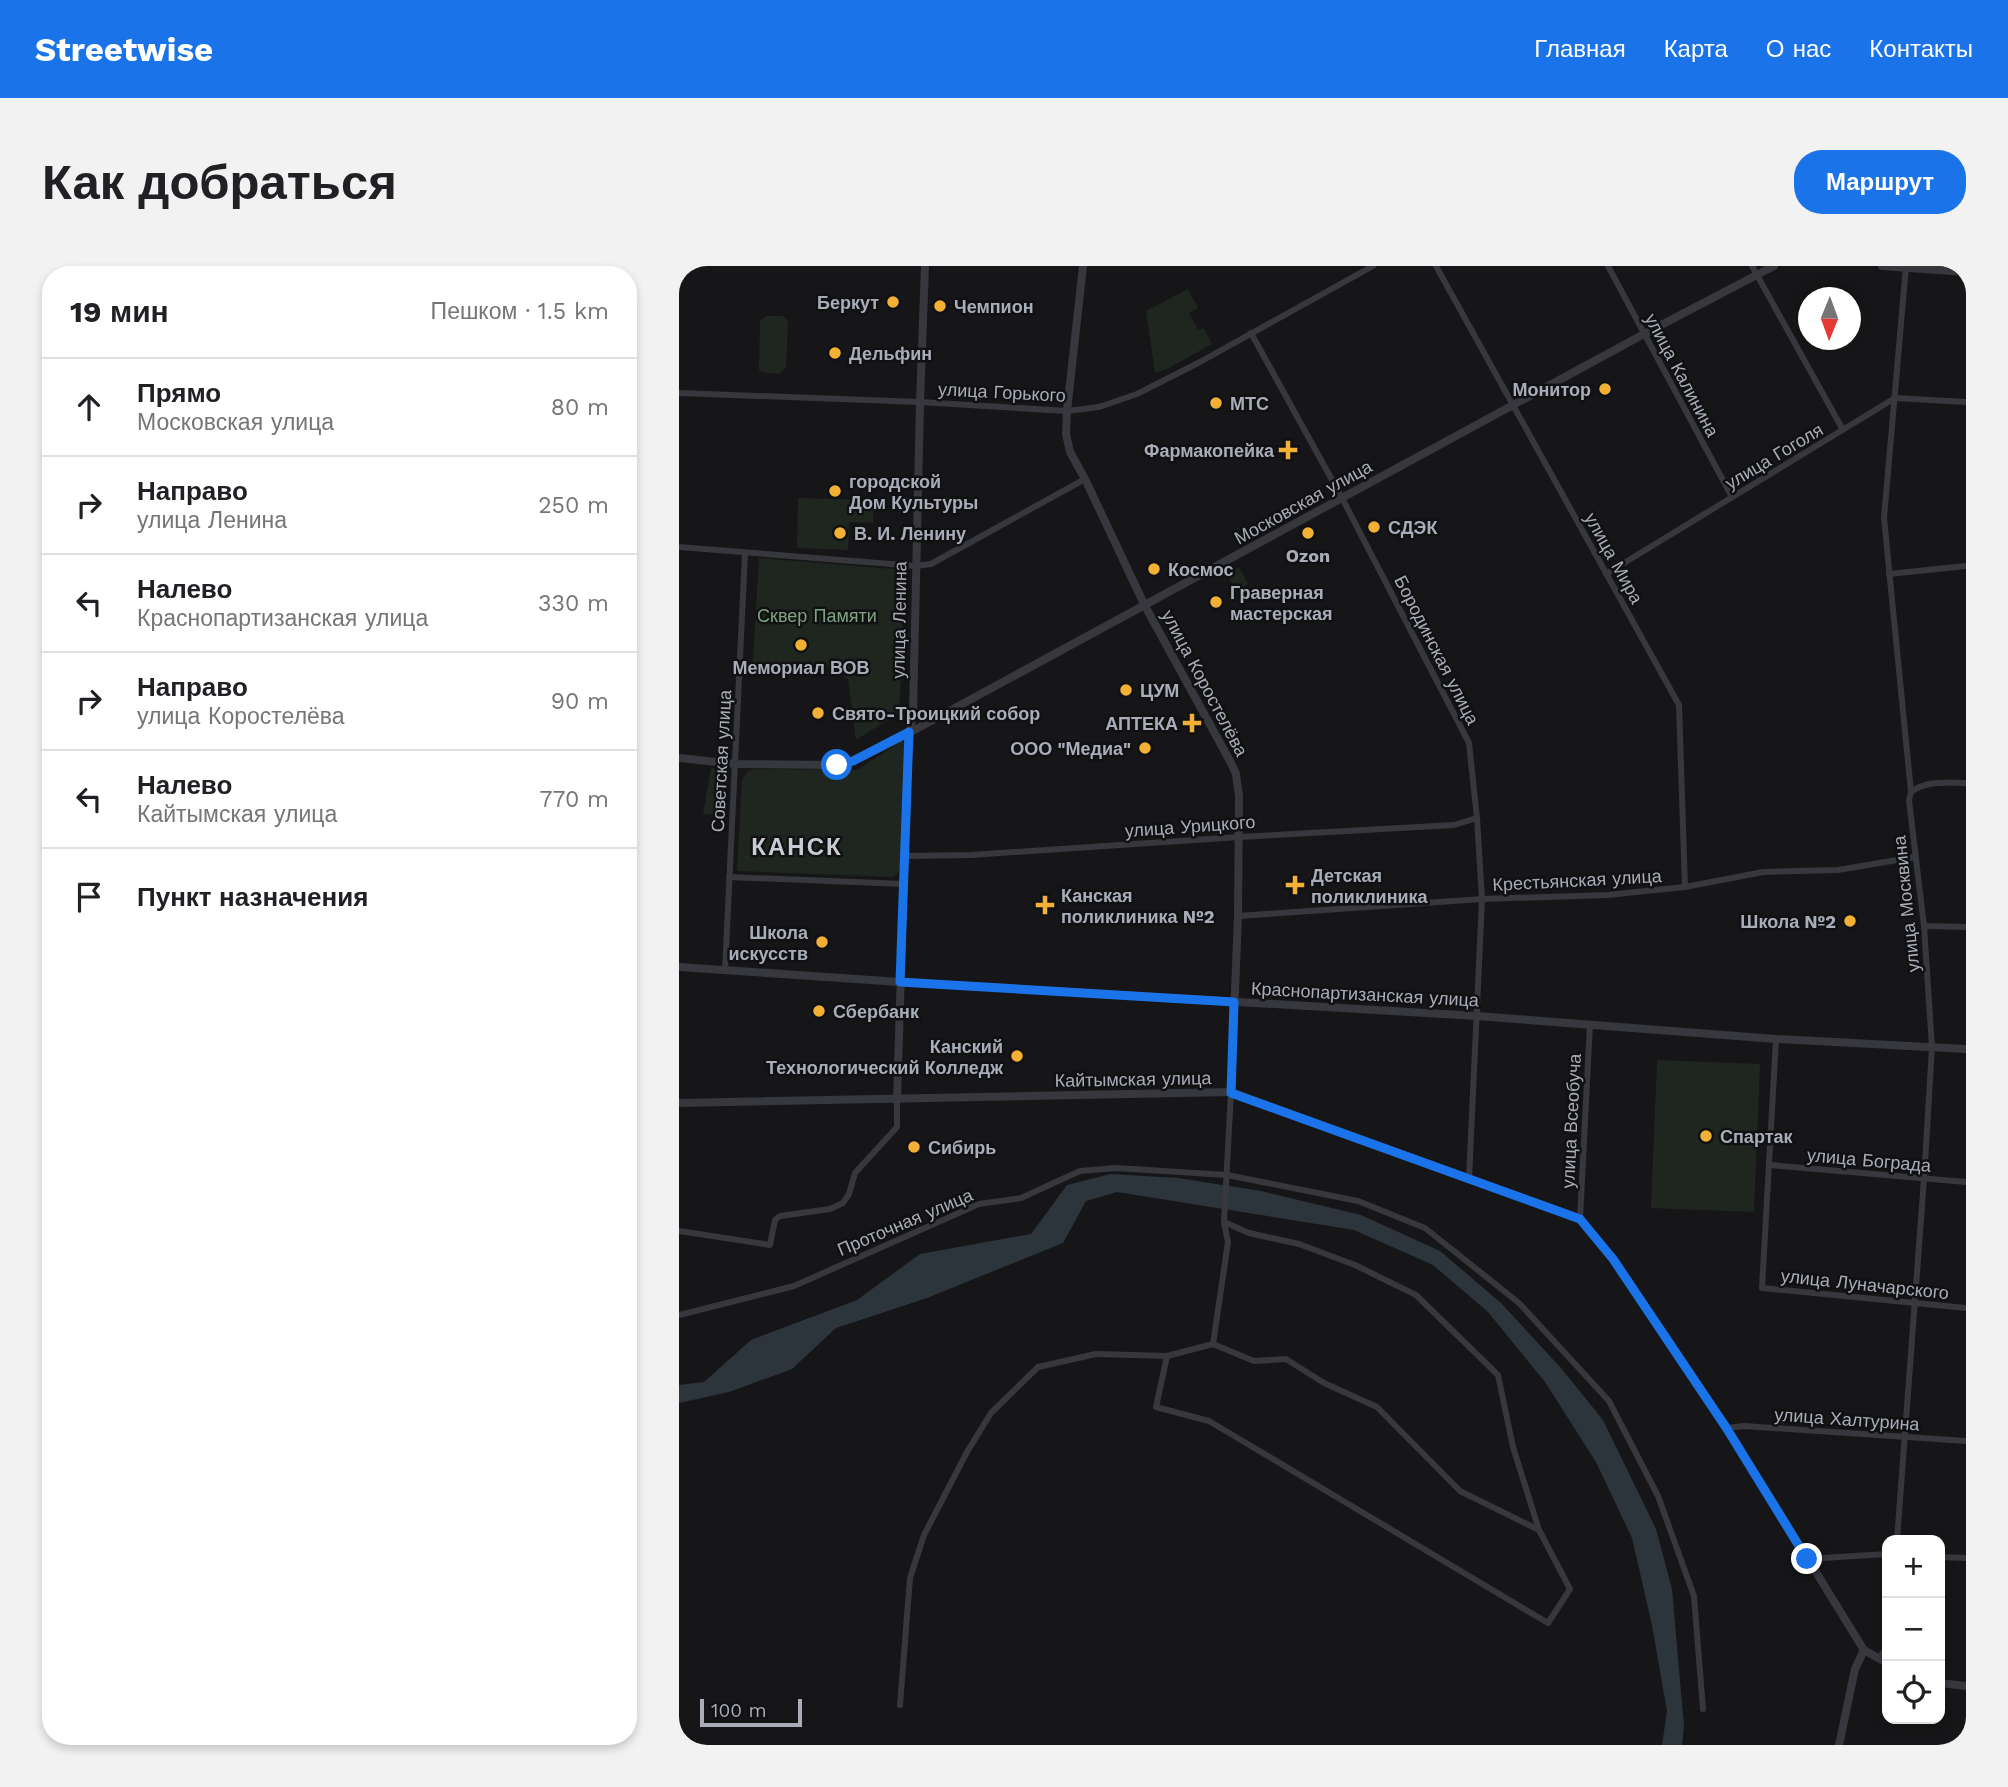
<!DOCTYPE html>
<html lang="ru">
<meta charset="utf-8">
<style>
:root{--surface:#fff;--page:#f2f2f2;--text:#202124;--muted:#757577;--line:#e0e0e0;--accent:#1a73e8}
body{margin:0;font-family:"Work Sans",sans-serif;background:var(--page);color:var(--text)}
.controls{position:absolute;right:21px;bottom:21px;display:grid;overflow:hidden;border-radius:14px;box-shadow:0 4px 10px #0003}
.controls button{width:63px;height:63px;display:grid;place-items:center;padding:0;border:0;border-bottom:2px solid var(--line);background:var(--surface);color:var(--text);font:35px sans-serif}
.compass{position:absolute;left:1119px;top:21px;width:63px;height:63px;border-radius:50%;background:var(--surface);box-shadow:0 4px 10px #0003;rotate:181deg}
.scale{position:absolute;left:21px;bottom:18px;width:102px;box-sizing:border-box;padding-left:7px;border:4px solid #a8adb8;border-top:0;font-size:19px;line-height:24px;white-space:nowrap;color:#a8adb8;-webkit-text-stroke:5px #111113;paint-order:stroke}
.stop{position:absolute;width:21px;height:21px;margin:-16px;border:5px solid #1a73e8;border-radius:50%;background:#fff}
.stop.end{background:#1a73e8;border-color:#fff;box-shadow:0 2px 7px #0008}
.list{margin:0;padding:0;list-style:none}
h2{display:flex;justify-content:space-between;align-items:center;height:91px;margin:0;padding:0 28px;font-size:30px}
h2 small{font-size:23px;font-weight:400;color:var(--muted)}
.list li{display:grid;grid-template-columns:46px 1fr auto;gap:21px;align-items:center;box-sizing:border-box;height:98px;padding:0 28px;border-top:2px solid var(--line)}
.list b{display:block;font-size:26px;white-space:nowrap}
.list p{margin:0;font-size:23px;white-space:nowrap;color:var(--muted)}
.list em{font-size:23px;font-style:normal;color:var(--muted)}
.icon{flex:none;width:38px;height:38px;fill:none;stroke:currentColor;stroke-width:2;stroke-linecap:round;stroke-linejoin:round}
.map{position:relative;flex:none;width:1287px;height:1479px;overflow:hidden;border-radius:28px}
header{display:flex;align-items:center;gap:42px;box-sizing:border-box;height:98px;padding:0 35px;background:var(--accent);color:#fff}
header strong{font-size:33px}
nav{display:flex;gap:38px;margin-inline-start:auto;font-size:24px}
.intro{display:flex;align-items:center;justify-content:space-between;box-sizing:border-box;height:168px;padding:0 42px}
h1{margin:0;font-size:49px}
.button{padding:18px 32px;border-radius:28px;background:var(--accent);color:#fff;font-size:24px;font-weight:700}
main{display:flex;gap:42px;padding:0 42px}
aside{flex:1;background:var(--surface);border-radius:28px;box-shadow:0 4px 10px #0003}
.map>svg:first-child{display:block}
.green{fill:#1e261f}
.water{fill:#2c353c}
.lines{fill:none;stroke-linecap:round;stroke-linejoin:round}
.minor{stroke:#37383d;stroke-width:6}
.tertiary{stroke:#37383d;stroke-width:8}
.route{stroke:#1a73e8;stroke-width:9}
.poi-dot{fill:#f2b134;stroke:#111113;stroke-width:2.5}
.labels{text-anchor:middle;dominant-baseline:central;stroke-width:5;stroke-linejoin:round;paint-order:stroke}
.poi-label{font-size:18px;font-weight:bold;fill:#a8adb8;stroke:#111113;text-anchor:start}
.street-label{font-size:18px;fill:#a8adb8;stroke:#111113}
.park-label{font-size:18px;fill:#7fa381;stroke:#111113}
.district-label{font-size:24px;font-weight:bold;letter-spacing:2px;fill:#c9ccd4;stroke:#111113}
</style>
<header>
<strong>Streetwise</strong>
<nav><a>Главная</a><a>Карта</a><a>О нас</a><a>Контакты</a></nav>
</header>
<div class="intro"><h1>Как добраться</h1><a class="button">Маршрут</a></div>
<main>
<aside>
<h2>19 мин<small>Пешком · 1.5 km</small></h2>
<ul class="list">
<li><svg class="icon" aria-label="ahead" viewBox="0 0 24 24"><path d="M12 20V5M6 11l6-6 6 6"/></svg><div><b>Прямо</b><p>Московская улица</p></div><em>80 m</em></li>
<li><svg class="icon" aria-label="right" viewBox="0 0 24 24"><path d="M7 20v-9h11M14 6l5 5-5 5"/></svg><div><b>Направо</b><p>улица Ленина</p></div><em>250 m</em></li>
<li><svg class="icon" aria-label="left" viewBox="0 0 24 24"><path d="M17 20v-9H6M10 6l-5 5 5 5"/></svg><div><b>Налево</b><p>Краснопартизанская улица</p></div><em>330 m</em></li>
<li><svg class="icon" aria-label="right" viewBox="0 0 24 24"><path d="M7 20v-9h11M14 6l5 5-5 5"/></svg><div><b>Направо</b><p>улица Коростелёва</p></div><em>90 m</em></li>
<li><svg class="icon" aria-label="left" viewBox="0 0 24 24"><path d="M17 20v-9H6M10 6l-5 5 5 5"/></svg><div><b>Налево</b><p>Кайтымская улица</p></div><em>770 m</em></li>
<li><svg class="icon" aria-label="arrive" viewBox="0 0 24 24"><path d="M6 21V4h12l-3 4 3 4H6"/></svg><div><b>Пункт назначения</b></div></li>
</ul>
</aside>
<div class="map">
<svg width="1287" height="1479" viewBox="0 0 1287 1479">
<rect width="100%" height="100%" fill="#161618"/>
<g class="green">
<polygon points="509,23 519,42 510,47 519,64 525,62 533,78 490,102 476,107 467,45"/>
<polygon points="87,50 104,50 109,55 107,102 100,108 86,107 80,104 81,55"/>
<polygon points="119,232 195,234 194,257 170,256 169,284 118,282"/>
<polygon points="80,292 226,304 220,447 177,474 169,413 165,412 164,401 135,402 135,409 73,408"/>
<polygon points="560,301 569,318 557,325 548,308"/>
<polygon points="223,475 227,480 223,599 218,608 214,611 59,605 58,602 63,514 69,505 76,503 178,504"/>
<polygon points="32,502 42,504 49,512 47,549 24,548"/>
<polygon points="978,794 1081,798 1075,946 972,942"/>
</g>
<polygon class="water" points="431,908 499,912 582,925 682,949 761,985 822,1037 882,1102 924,1154 977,1263 993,1323 1005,1460 1003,1479 983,1479 988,1445 973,1359 953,1272 917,1196 866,1116 809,1046 754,999 675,964 438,926 407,935 384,977 248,1032 157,1062 113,1103 50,1126 0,1137 0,1119 25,1116 72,1074 178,1034 241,988 352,968 388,919"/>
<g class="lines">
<g class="minor">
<polyline points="757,0 1000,439 1006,621"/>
<polyline points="929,0 1053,231"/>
<polyline points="1073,0 1164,164"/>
<polyline points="572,67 663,232 790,477 798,552 803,633 790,913"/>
<polyline points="0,127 241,136 388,145 420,141 458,128 521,96 694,0"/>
<polyline points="0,281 237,300 252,298 406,213"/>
<polyline points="927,308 1216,132 1287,136"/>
<polyline points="1210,308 1287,300"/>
<path d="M1232,526C1248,514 1267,517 1287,517"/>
<polyline points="226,590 292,589 560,571 775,559 798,552"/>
<polyline points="50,611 225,618"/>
<polyline points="559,650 803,633 928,629 1006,621 1084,606 1159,604 1236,591"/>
<polyline points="1245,660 1287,661"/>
<polyline points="46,705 66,287"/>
<polyline points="1097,773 1083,1022 1287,1042"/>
<polyline points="1091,899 1287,916"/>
<polyline points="901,953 911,758"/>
<polyline points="545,956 570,967 620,978 676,999 737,1029 819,1109 834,1181 860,1264"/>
<polyline points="0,965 91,979 96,954 101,950 151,943 164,937 170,928 176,907 218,861 218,834"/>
<polyline points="0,1049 115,1020 300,938 342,932 401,905 437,902 548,909 679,935 746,962 840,1037 930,1135 979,1230 1015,1330 1024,1443"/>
<polyline points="534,1078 549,976 545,956 552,826"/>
<polyline points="1048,1162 1065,1160 1287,1175"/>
<polyline points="1218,1274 1245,913 1253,781 1245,660 1230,534 1232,526 1205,252 1227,0"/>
<polyline points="1261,1291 1287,1292"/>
<polyline points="1128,1293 1208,1288"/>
<polyline points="1199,1393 1208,1381"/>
<polyline points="221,1439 231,1312 245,1269 288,1186 312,1147 359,1101 417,1088 488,1090 534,1078 575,1095 607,1093 645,1117 698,1141 781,1225 860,1264 891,1323 869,1357 530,1155 477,1141 488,1090"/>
</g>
<g class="tertiary">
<polyline points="404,0 388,145 387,168 391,186 406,213 466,340 552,497 557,508 560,530 559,650 552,826"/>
<polyline points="1203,0 1287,6"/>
<polyline points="0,492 56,498 158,499 174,495 217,474 965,68 1095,0"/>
<polyline points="0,701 221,716 798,750 1097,773 1287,783"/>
<polyline points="218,834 229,480 234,447 241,136 246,0"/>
<polyline points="0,837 552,826 901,953 934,993 1048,1162 1185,1384 1176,1403 1160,1479"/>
<polyline points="1185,1384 1208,1397"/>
<polyline points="1261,1417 1287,1420"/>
</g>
</g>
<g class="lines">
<polyline class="route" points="158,499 174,495 230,466 221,716 555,736 552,827 901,953 934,993 1048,1163 1128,1293"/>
</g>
<g class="poi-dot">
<circle cx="214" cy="36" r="7"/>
<circle cx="261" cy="40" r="7"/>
<circle cx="156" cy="87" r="7"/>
<circle cx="926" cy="123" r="7"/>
<circle cx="537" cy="137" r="7"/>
<path d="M605.5 173.5h7v7h7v7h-7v7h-7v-7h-7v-7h7z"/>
<circle cx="156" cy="225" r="7"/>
<circle cx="695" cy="261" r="7"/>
<circle cx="161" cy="267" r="7"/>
<circle cx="629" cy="267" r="7"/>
<circle cx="475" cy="303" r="7"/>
<circle cx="537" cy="336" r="7"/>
<circle cx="122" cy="379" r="7"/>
<circle cx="447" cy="424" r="7"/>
<circle cx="139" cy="447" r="7"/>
<path d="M509.5 446.5h7v7h7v7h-7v7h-7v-7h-7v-7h7z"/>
<circle cx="466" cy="482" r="7"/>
<path d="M612.5 608.5h7v7h7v7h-7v7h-7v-7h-7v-7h7z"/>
<path d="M362.5 628.5h7v7h7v7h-7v7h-7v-7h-7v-7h7z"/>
<circle cx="1171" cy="655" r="7"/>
<circle cx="143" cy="676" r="7"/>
<circle cx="140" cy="745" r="7"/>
<circle cx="338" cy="790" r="7"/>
<circle cx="1027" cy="870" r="7"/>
<circle cx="235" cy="881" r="7"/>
</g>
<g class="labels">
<g class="poi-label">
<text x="200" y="36" text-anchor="end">Беркут</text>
<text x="275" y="40">Чемпион</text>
<text x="170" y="87">Дельфин</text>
<text x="912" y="123" text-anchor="end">Монитор</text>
<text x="551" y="137">МТС</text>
<text x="595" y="184" text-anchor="end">Фармакопейка</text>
<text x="170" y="215">городской<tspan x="170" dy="21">Дом Культуры</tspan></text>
<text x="709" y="261">СДЭК</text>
<text x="175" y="267">В. И. Ленину</text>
<text x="629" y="289" text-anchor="middle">Ozon</text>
<text x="489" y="303">Космос</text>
<text x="551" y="326">Граверная<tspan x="551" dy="21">мастерская</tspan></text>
<text x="122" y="401" text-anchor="middle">Мемориал ВОВ</text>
<text x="461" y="424">ЦУМ</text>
<text x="153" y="447">Свято-Троицкий собор</text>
<text x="499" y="457" text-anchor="end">АПТЕКА</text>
<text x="452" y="482" text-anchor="end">ООО "Медиа"</text>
<text x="632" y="609">Детская<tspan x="632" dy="21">поликлиника</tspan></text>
<text x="382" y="629">Канская<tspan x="382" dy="21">поликлиника №2</tspan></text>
<text x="1157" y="655" text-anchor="end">Школа №2</text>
<text x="129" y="666" text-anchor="end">Школа<tspan x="129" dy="21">искусств</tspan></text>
<text x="154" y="745">Сбербанк</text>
<text x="324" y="780" text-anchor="end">Канский<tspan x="324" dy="21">Технологический Колледж</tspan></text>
<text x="1041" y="870">Спартак</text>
<text x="249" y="881">Сибирь</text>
</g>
<g class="street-label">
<text transform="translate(1003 109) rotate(62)">улица Калинина</text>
<text transform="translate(323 126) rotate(3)">улица Горького</text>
<text transform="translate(1095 190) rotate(-31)">улица Гоголя</text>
<text transform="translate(624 236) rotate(-29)">Московская улица</text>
<text transform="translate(935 292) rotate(61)">улица Мира</text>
<text transform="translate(220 354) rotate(-89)">улица Ленина</text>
<text transform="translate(758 384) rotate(63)">Бородинская улица</text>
<text transform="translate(526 417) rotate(62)">улица Коростелёва</text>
<text transform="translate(42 495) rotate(-87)">Советская улица</text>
<text transform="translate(511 560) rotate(-4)">улица Урицкого</text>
<text transform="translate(898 614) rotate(-3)">Крестьянская улица</text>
<text transform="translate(1227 638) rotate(-96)">улица Москвина</text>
<text transform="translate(686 728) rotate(3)">Краснопартизанская улица</text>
<text transform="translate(454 813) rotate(-1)">Кайтымская улица</text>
<text transform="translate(892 855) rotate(-87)">улица Всеобуча</text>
<text transform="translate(1190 894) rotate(5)">улица Бограда</text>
<text transform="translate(226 956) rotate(-23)">Проточная улица</text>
<text transform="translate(1186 1018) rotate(6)">улица Луначарского</text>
<text transform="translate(1168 1153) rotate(4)">улица Халтурина</text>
</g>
<g class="park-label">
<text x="138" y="349">Сквер Памяти</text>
</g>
<g class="district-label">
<text x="118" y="581">КАНСК</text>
</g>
</g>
</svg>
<div class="controls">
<button>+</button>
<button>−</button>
<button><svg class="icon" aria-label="locate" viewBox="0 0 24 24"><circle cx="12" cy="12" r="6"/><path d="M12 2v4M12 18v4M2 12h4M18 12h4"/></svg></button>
</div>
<svg class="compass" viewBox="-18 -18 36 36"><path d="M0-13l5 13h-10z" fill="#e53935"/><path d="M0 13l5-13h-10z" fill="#757577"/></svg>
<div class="scale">100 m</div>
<div class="stop" style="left:158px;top:499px"></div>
<div class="stop end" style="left:1128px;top:1293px"></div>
</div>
</main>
